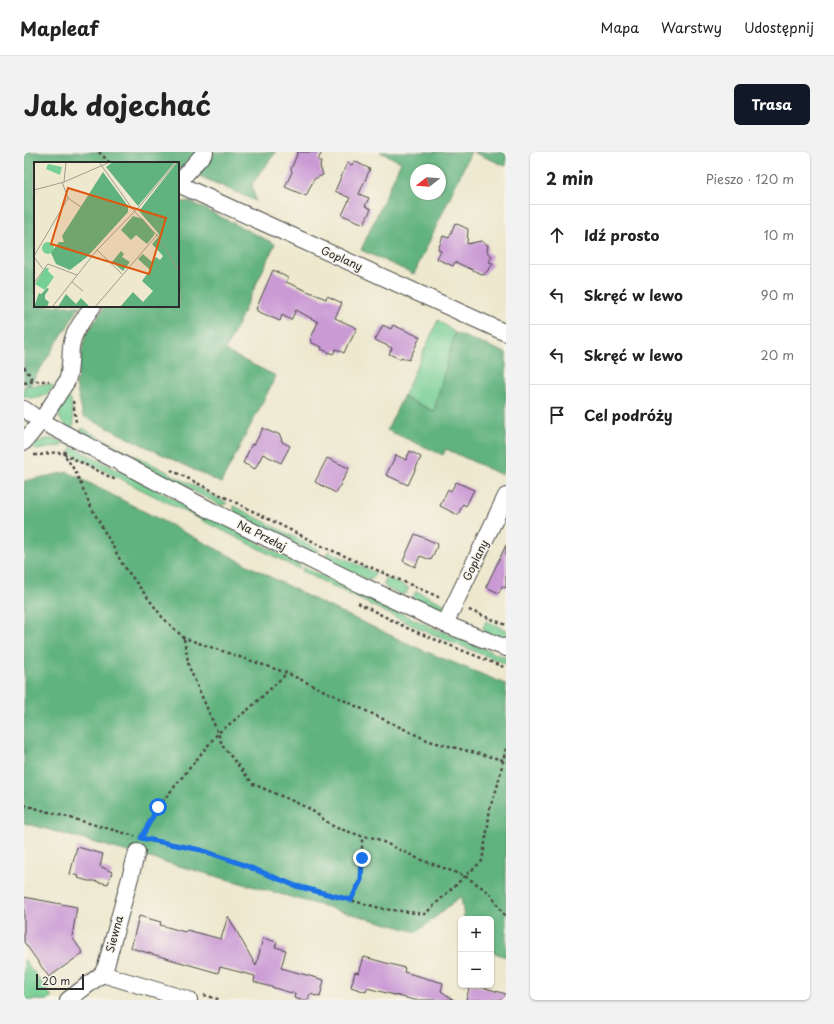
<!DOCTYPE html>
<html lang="pl">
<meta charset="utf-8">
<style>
:root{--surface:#fff;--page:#f2f2f2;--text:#222;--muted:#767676;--line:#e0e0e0;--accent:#111827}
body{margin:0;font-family:"Playpen Sans",sans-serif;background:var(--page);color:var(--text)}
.controls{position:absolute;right:12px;bottom:12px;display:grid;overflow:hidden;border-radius:6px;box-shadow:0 1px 3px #0004}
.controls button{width:36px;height:36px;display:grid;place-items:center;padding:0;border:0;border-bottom:1px solid var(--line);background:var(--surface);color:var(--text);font:20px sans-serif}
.compass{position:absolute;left:386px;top:12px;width:36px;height:36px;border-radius:50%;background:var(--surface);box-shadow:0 1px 3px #0004;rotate:253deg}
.scale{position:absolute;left:12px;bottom:10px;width:48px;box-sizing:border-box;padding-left:4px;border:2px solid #2b2b2b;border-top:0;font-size:11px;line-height:14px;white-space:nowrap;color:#2b2b2b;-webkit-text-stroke:3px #f7f3e8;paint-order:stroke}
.stop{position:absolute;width:12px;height:12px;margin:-9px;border:3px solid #1a73e8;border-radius:50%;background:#fff}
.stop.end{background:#1a73e8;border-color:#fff;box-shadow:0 1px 4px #0008}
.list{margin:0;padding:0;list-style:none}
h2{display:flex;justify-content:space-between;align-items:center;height:52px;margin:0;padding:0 16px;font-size:17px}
h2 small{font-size:13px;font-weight:400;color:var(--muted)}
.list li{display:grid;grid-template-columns:26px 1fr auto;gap:12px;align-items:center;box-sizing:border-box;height:60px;padding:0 16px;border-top:1px solid var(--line)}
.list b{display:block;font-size:15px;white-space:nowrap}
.list em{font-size:13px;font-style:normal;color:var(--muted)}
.icon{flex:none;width:22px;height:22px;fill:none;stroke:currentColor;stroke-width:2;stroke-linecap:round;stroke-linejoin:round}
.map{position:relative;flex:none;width:482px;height:848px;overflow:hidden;border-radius:6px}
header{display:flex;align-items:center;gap:24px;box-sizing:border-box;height:56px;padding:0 20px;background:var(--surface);border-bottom:1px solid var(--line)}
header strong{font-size:19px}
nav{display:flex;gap:22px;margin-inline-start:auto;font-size:14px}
.intro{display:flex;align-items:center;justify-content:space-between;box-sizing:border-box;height:96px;padding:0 24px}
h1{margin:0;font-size:28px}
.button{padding:10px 18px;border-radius:6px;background:var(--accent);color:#fff;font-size:14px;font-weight:700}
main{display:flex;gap:24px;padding:0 24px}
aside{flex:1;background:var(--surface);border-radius:6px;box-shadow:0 1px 3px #0004}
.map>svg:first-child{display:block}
.green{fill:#76cf94;stroke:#507d60}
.forest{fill:#60b27e;stroke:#466e54;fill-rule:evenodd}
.building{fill:#ca9ad5}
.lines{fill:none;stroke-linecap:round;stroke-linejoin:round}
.minor-casing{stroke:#484743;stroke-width:18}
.path{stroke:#484743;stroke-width:2.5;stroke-dasharray:3 3;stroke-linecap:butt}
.minor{stroke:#fff;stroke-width:16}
.route{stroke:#1a73e8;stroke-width:5}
.labels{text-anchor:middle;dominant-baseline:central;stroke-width:3;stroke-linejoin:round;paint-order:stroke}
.street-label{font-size:11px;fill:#2b2b2b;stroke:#f7f3e8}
.inset-road{fill:none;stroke:#9f9c8d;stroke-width:1}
.view{fill:#df570e;fill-opacity:0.15;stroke:#df570e;stroke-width:2}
.inset-edge{fill:none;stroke:#2b2b2b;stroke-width:2}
</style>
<header>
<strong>Mapleaf</strong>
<nav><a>Mapa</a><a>Warstwy</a><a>Udostępnij</a></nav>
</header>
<div class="intro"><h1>Jak dojechać</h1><a class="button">Trasa</a></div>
<main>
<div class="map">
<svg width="482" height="848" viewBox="0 0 482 848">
<rect width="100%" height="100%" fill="#f7f3e8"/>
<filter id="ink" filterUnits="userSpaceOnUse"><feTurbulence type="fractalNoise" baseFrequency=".025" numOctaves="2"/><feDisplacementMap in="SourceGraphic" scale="8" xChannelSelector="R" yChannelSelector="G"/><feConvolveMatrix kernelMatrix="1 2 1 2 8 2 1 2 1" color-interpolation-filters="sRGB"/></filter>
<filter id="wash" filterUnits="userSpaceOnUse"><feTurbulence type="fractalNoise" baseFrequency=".012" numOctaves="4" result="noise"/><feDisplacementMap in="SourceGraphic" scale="16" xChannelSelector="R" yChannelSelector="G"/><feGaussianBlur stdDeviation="0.9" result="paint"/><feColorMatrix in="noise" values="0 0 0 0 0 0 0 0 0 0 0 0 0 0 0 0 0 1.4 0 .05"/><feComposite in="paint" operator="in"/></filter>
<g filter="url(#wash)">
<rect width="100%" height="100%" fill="#ede8ce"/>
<g class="green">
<polygon points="414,168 431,181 410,259 379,245"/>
<path d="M25,232L30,235C20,245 14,249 0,244V234Z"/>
<path d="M43,244L47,248L50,272L47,277C44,275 41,273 39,271C31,263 35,251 43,244Z"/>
<polygon points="58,276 203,351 200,353 196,353 56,280"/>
<polygon points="22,287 29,287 40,290 37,295 35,294 14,298 8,295 14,290"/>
<polygon points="49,295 277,413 275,417 45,301"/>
<polygon points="210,354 295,398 293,400 289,401 212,361 210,358"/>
<polygon points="304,399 352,421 348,426 342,427 304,408 302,406 302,403"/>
<polygon points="279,415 400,472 482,506 482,512 396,477 278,419"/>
<path d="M362,426L385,436C384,437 383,441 381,442C378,445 365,437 361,435L360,430Z"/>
<polygon points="392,439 422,453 417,456 410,457 392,450 389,446"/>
<polygon points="462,469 482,478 482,488 461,480 459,476"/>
<polygon points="0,807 28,845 23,848 0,848"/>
</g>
<g class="forest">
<polygon points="0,0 252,0 228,32 232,49 155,15 154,15 154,11 11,11 11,154 56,154 6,233 0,231"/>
<path d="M356,0H447L390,122L337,98L377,10ZM392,18H416V42H392Z"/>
<polygon points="449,0 482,0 482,14"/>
<polygon points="165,49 251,92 201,199 252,224 197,331 59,264 52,233 61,184 81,154 154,154 154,51"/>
<polygon points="431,181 482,201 482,314 478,323 422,297 419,303 363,278 379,245 410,259"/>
<polygon points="44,320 291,448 398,498 482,532 482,805 467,800 467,767 440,767 437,744 393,780 0,671 0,329"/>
</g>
<g id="blocks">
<g class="building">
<polygon points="274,0 298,0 294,8 297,10 296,14 299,23 290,27 282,44 261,35 268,20 267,17"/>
<polygon points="330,9 346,17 335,42 345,46 341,54 347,57 340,72 318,63 326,46 311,39 323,11 328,13"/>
<polygon points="431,71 444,77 443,92 457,89 464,93 463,100 468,104 465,110 469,112 460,123 431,110 429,114 413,107 417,99 414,98 419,84 425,86"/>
<polygon points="249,118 264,126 262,130 302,147 303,144 318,151 311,166 333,176 325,192 324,192 320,201 312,197 309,202 297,197 298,195 288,191 287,186 294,170 272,158 267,168 258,163 256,169 233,159 233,157 232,157"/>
<polygon points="359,173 367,177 369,173 396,185 385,208 377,205 376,207 365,202 368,196 351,188"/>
<polygon points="239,276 249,281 252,281 256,283 258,289 258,290 266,294 257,311 239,302 231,317 219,311 228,292 230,293"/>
<polygon points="386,299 397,305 384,333 362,323 372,303 382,308"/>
<polygon points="303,306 325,316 312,341 291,330"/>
<polygon points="432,330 450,338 442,354 439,352 434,363 416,354 424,337 427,339"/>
<polygon points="391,382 414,392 407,408 396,404 391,415 379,409"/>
<polygon points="482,393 482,436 478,434 475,441 462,435"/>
<polygon points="53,695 79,702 76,714 88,720 84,732 70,729 64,729 54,726 55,724 46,722"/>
<polygon points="0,745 53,755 48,785 59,801 25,825 0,790"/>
<polygon points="115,764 137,770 136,773 161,780 163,778 197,787 204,764 232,814 239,786 253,790 251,795 262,798 257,816 300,828 296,845 286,842 284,848 277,848 270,846 271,842 230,830 231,824 196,815 194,821 107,796"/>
<polygon points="340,805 381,816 380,820 419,831 417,839 430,848 390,848 343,836 342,840 327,835 331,820 335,821"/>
<polygon points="446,833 451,833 482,842 482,848 442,848"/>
</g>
</g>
</g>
<g filter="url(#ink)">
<use href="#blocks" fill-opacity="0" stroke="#484743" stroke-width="1"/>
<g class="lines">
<g class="minor-casing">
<g id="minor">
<polyline points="154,31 181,0"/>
<polyline points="154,32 482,181"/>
<polyline points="0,257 17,269 188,359 337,433 421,472 482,496"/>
<path d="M0,290L17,269L43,229C47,218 46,206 47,195C49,179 60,167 69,154"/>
<polyline points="421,472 482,344"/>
<polyline points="78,822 165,848"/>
<polyline points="44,848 78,822 82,814 113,700"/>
</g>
</g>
<g class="path">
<polyline points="75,0 86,11"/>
<polyline points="0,215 10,229"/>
<polyline points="0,231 10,229 25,229"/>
<polyline points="49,249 52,270"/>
<polyline points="41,299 40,302 51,319 67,355 99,413 139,466 160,486 263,521 405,589 479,608 482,609"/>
<path d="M10,303C21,304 28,298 40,302L92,328"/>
<polyline points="147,318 300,395 417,446"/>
<polyline points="334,451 385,477 482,516"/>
<polyline points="445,458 482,473"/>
<polyline points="160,487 165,515 194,581 198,593 229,632 264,647 286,657 310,675 338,684 351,686 395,707 441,724 466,741 479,761 482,764"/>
<polyline points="0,653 111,684"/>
<polyline points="117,686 134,655 194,581 226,556 263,521"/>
<polyline points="122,687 177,698 215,711 272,734 360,757 401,762 441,724 458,709 464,673 466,655 473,636 482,596"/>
<polyline points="327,748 337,728 338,706 338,684"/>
<polyline points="180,843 197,848"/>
</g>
<use href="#minor" class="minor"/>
</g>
</g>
<g class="lines" filter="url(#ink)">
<polyline class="route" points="134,655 117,686 177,698 215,711 272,734 327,748 337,728 338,706"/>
</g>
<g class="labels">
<g class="street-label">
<text transform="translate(318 106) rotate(24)">Goplany</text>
<text transform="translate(238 383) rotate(27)">Na Przełaj</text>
<text transform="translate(451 408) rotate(-64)">Goplany</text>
<text transform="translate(90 782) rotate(-75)">Siewna</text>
</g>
</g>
<g transform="translate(10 10)">
<rect width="145" height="145" fill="#ede8ce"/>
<path d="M14,2L28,5L26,13L12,7ZM8 86a6 6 0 1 1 12 0a6 6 0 1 1-12 0ZM11,106H15L14,109L20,115L11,128L1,122Z" fill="#76cf94"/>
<path d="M79,0H141L104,44L72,5ZM143,0H145V145H86L99,130L109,140L119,129L108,119L116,108L104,97L109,92L118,100L122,95L126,98L129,94L118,82L125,74L124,71L105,49ZM69,10L94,44V50L53,95L36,108L22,102L17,91L25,80H30L28,74ZM99,54L109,57L121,72L113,82L102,73L97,78L87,68ZM87,89L90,92L88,95L96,100L89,109L78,100ZM13,126L15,127L11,133V137L15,140L13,145H0L5,131L7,132ZM32,132L42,142L47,136L56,145H24Z" fill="#60b27e"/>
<path class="inset-road" d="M65,0L100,49L123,73L145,109M28,20L34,36L47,45M30,20L32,0M0,28L30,20L76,0M63,88L88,112M0,94L34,36M0,95L9,107M38,120L49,129M0,121L14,102L43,113M18,145L63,88L105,45L142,0M61,145L123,73"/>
<path class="view" d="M34,26L132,56L115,112L17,82Z"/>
<rect width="145" height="145" class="inset-edge"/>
</g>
</svg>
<div class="controls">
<button>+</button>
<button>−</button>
</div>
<svg class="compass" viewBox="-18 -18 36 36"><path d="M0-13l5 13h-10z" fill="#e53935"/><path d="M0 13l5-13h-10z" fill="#767676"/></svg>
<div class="scale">20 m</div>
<div class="stop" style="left:134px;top:655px"></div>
<div class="stop end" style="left:338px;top:706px"></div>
</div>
<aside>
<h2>2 min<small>Pieszo · 120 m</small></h2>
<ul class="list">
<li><svg class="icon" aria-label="ahead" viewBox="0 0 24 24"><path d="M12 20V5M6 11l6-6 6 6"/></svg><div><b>Idź prosto</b></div><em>10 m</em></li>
<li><svg class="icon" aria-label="left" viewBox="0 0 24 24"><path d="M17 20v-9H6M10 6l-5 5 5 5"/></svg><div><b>Skręć w lewo</b></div><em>90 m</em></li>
<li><svg class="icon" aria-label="left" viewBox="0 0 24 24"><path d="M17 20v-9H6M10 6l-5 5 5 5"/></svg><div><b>Skręć w lewo</b></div><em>20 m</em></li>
<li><svg class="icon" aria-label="arrive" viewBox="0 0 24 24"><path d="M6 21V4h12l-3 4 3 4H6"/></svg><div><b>Cel podróży</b></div></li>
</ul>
</aside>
</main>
